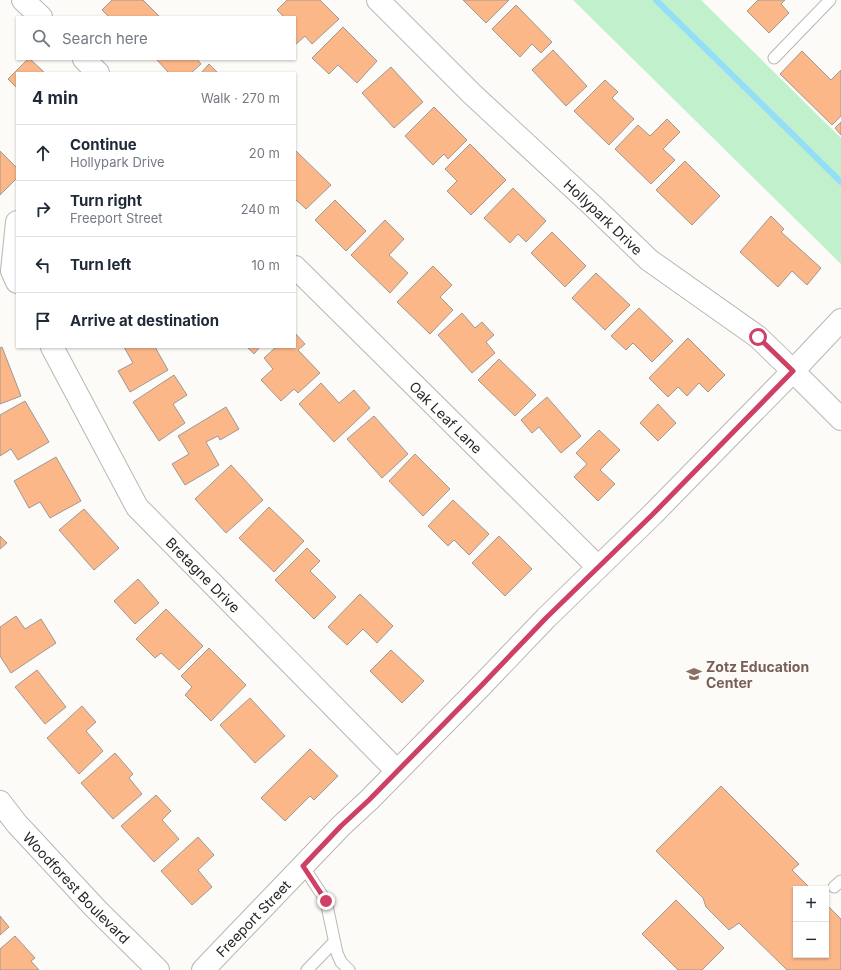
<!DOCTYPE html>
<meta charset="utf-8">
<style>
:root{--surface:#fff;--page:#f6f6f7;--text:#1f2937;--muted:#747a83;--line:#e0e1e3}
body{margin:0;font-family:Inter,sans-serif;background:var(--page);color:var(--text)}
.controls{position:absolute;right:12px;bottom:12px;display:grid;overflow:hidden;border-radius:0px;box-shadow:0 1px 3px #0004}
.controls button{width:36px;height:36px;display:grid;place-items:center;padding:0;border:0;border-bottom:1px solid var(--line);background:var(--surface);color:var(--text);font:20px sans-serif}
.stop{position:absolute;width:12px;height:12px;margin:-9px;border:3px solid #ce4065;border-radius:50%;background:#fff}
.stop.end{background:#ce4065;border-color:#fff;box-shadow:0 1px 4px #0008}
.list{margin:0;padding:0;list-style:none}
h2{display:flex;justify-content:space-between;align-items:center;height:52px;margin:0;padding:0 16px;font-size:17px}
h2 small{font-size:13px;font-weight:400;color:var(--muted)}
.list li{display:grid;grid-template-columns:26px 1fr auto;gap:12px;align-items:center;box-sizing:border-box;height:56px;padding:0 16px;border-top:1px solid var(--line)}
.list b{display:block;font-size:15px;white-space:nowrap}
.list p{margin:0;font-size:13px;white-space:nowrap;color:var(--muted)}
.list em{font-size:13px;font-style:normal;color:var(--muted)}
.icon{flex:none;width:22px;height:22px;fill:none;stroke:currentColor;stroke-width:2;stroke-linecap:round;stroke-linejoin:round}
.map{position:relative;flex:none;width:841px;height:970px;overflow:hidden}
.search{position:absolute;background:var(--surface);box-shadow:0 1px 3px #0004;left:16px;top:16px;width:280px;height:44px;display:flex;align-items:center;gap:10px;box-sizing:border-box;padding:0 14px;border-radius:0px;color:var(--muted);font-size:15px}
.panel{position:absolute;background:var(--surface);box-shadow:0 1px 3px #0004;left:16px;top:72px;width:280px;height:276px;border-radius:0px}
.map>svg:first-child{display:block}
.green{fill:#c0f1cc}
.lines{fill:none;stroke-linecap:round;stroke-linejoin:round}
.stream{stroke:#95def8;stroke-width:6}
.building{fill:#fbb788;stroke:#9d9997}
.lane-casing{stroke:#b8b7b3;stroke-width:13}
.street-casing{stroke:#b8b7b3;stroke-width:24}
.secondary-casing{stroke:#b8b7b3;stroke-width:24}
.lane{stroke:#fff;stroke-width:11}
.street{stroke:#fff;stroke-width:22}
.secondary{stroke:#fff;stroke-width:22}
.route{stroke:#ce4065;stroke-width:5}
.labels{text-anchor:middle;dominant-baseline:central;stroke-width:3.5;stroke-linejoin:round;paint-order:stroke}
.street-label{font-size:14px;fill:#272625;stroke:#fdfbf7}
.education-label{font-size:14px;font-weight:bold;fill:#785e54;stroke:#fdfbf7;text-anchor:start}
</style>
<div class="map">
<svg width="841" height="970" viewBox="0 0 841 970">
<rect width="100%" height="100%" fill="#fdfbf7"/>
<polygon class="green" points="573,0 701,0 841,138 841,264"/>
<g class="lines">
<polyline class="stream" points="656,0 841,182"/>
</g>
<g class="building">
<polygon points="112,0 143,0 160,17 109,17 102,10"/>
<polygon points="287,0 320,0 339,19 312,44 305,36 295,45 295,17 284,17 277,10"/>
<polygon points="463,0 509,0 486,23"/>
<polygon points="758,0 785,0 781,4 789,13 769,33 747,11"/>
<polygon points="516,5 552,42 541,53 532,44 520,57 492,29"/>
<polygon points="343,27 377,61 357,83 338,65 329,74 312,58"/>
<polygon points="553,50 587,86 566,106 532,70"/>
<polygon points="802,51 831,80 841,70 841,116 832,125 780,74"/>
<polygon points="28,59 30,59 45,73 17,73 17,88 8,79"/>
<polygon points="156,59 197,59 201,64 191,73 169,73"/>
<polygon points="209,64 218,73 201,73"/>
<polygon points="391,67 423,102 394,128 362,93"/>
<polygon points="605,80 618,92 612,98 634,119 609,145 574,111"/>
<polygon points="434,107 467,140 448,159 444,154 433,165 405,136"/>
<polygon points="667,119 680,132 663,149 675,160 651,184 615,149 638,125 650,136"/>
<polygon points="841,122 841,135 835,128"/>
<polygon points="470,144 506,180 471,215 447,191 457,181 445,169"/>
<polygon points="295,150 331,185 306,209 295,199"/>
<polygon points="0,151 17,168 17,178 0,195"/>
<polygon points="685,161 720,196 692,225 656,190"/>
<polygon points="513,188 546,221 526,242 518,234 510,243 484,218"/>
<polygon points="335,200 366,231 346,251 315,220"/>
<polygon points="771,216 784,229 781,232 821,268 807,285 792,271 778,287 740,252"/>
<polygon points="385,220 404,239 389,255 408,273 390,293 351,255"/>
<polygon points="552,232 586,266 565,287 531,253"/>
<polygon points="433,266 452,285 440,297 453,310 430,334 397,302"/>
<polygon points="596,273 630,305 605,330 572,298"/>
<polygon points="639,308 673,341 652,362 633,343 626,350 611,336"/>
<polygon points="462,313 475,328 482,322 494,335 486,342 495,353 472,373 438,335"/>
<polygon points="295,333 305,344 298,350 320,373 298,393 294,389 281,401 261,380 273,369 264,358 276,347 295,347"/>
<polygon points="688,338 725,375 708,392 699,383 687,396 678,387 668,397 649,378"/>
<polygon points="2,347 21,396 0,404 0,348"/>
<polygon points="124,347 155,347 168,370 130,392 118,371 133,363"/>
<polygon points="247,347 260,347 254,354"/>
<polygon points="499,359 536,395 515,416 478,380"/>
<polygon points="174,375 187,395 173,404 185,423 159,441 133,402"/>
<polygon points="321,383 339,403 354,390 370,408 334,442 299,404"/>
<polygon points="547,397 581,436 561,453 539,427 532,433 521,420"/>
<polygon points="25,401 49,442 18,460 11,449 0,456 0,415"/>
<polygon points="658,404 676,423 658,441 640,423"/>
<polygon points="226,407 239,429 220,440 218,436 206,442 219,465 185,485 172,464 189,454 178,436"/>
<polygon points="374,416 408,454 382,478 347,439"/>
<polygon points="599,430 620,450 600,470 615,484 598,501 574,477 587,464 576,453"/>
<polygon points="415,454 450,489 423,516 389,481"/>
<polygon points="56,457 81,501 50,518 40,502 29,508 14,481"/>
<polygon points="231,465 263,500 226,533 195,499"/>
<polygon points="453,500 489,534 469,555 454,540 448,546 428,526"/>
<polygon points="269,507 304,541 274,572 239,538"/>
<polygon points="84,509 119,548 94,570 59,530"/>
<polygon points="0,536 7,543 0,549"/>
<polygon points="499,536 532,569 505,596 472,563"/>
<polygon points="307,548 320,561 310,571 336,597 314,619 275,580"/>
<polygon points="138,579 159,603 135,624 114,601"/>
<polygon points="360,594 393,626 377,643 363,629 347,645 328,627"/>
<polygon points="166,609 203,646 179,670 161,653 155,658 136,639"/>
<polygon points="16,616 25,629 41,619 56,643 11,673 0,656 0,627"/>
<polygon points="209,648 246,685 211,721 185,695 192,687 181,676"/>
<polygon points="391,650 424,681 402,703 370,671"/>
<polygon points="37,670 66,707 45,724 15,687"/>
<polygon points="250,698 285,736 255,763 220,725"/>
<polygon points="82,706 96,722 86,731 103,751 79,774 47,738"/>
<polygon points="310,749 338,776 314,800 310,796 285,821 261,798"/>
<polygon points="115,753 133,774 129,778 142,794 113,819 81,783"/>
<polygon points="721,786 799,864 792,870 811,889 796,889 796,955 826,955 826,904 841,919 841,970 787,970 739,923 729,930 706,907 703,898 656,851"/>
<polygon points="156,795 171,811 162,820 179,839 154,862 121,826"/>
<polygon points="198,837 214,855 198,870 212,887 192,905 161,871"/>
<polygon points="676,900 724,948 702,970 678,970 642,934"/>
<polygon points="0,916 9,927 0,935"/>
<polygon points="15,936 35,958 31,961 39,970 0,970 0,949"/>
</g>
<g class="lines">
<g class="lane-casing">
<g id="lane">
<polyline points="774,58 830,0"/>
<polyline points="303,866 326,901 337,953 341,962 349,970"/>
<polyline points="834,887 841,881"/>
<polyline points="307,970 334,942"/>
</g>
</g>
<g class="street-casing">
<g id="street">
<polyline points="23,0 41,17"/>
<path id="s1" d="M378,0L472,94L593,206L649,260L758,337L793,371"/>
<polyline points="84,59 98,73"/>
<polyline points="17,222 12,271 17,282"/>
<path id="s2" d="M295,267L598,567"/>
<path id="s3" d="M52,347L137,507L397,771"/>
</g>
</g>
<g class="secondary-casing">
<g id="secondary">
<polyline points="793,371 841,419"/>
<path id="s4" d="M0,802L17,824L96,909L158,970"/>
<path id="s5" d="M203,970L341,826L369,800L480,687L546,618L652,515L793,371L841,320"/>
</g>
</g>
<use href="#lane" class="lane"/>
<use href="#street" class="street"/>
<use href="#secondary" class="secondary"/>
</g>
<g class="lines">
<polyline class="route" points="326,901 303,866 341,826 369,800 480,687 546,618 652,515 793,371 758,337"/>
</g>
<defs>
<g id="school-bare" transform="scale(1.2)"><path d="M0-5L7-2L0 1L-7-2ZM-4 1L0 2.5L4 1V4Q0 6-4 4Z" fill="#8d6e63" stroke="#fdfbf7" stroke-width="2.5" paint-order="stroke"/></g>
</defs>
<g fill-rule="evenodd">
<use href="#school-bare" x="694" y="674"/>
</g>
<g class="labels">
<g class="street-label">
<text stroke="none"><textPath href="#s1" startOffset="313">Hollypark Drive</textPath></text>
<text stroke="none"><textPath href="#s2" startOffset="213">Oak Leaf Lane</textPath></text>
<text stroke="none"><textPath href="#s3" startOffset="276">Bretagne Drive</textPath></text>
<text stroke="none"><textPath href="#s4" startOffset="115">Woodforest Boulevard</textPath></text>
<text stroke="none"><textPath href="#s5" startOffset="72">Freeport Street</textPath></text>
</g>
<g class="education-label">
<text x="706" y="666">Zotz Education<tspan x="706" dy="16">Center</tspan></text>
</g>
</g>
</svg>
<div class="controls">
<button>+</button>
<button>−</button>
</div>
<div class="stop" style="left:758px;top:337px"></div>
<div class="stop end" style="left:326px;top:901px"></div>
<div class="search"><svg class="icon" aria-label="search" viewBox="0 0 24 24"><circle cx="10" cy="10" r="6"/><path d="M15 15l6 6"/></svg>Search here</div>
<section class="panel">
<h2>4 min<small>Walk · 270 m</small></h2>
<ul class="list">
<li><svg class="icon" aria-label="ahead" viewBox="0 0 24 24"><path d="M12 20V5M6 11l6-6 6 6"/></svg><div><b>Continue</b><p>Hollypark Drive</p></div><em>20 m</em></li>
<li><svg class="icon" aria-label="right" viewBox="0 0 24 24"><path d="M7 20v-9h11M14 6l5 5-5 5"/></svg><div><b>Turn right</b><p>Freeport Street</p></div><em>240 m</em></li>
<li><svg class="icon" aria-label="left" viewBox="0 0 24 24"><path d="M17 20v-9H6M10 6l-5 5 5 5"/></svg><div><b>Turn left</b></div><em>10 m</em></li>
<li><svg class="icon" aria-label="arrive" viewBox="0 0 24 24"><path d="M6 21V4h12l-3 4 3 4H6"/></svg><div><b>Arrive at destination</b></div></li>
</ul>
</section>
</div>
